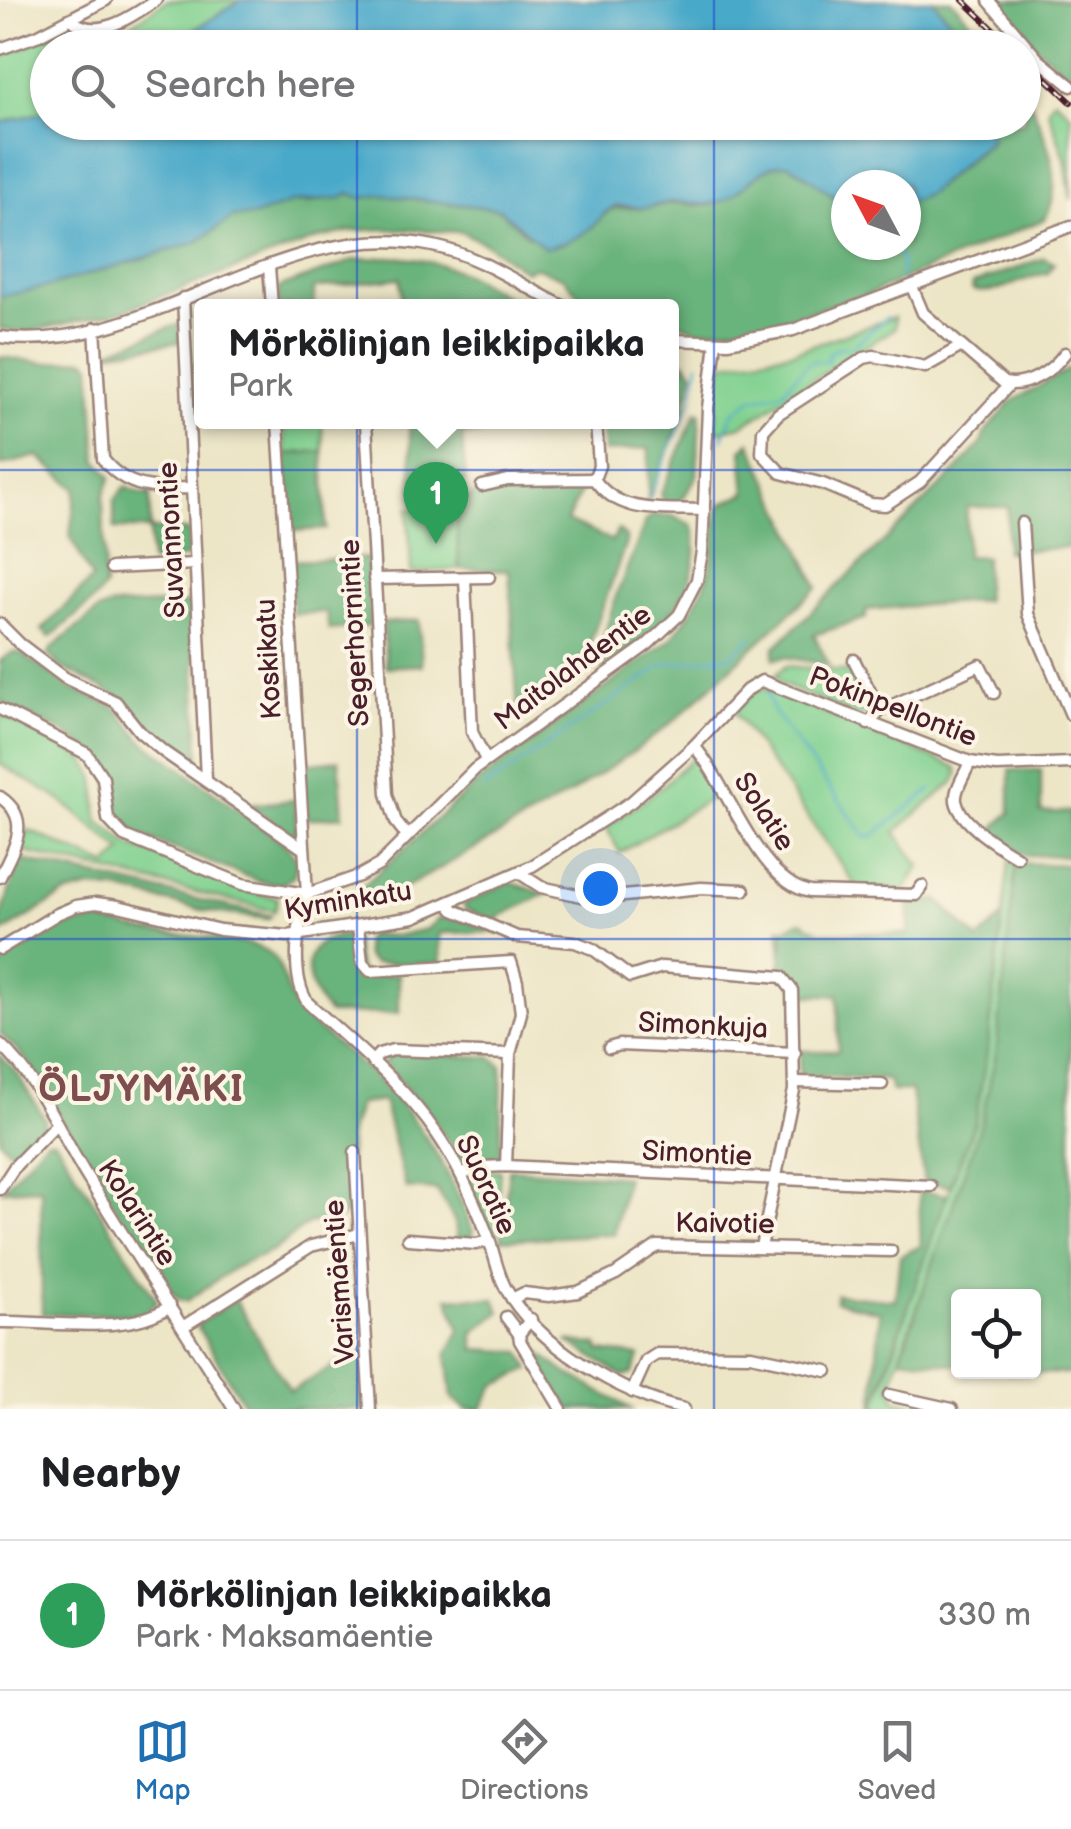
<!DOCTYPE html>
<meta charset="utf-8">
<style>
:root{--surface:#fff;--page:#f2f2f2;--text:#202124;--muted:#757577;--line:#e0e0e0;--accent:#1f6fb2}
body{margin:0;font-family:"Balsamiq Sans",sans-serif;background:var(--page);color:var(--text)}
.controls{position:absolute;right:30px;bottom:30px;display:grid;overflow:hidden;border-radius:10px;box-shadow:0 2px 8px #0004}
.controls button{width:90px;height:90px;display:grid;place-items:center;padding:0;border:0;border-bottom:2px solid var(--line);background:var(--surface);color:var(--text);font:50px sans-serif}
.compass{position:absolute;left:831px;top:170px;width:90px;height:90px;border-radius:50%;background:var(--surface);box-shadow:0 2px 8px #0004;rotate:311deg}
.you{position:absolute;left:600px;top:888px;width:35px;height:35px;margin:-25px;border:8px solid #fff;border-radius:50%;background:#1a73e8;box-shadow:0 0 0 15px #1a73e833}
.badge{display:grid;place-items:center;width:65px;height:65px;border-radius:50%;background:var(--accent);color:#fff;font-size:32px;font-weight:700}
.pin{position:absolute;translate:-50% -82px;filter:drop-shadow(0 2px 5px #0008)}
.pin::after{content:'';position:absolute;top:52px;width:35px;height:30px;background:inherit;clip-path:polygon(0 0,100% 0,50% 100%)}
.popup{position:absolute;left:194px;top:299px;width:485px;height:130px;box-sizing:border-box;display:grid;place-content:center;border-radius:10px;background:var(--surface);filter:drop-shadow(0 2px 8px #0005);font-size:32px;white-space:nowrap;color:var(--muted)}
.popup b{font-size:38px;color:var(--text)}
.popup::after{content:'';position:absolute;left:50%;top:100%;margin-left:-20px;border:20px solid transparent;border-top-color:var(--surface)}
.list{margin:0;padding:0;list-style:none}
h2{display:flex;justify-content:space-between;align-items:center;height:130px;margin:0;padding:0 40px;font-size:42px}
h2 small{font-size:32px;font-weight:400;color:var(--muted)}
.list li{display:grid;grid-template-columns:65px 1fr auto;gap:30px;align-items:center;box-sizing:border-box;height:150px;padding:0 40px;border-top:2px solid var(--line)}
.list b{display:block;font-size:38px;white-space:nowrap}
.list p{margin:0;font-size:32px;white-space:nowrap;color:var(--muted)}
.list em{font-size:32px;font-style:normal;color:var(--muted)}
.icon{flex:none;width:55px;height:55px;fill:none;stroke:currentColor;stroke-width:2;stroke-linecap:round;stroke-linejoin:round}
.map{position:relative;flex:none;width:1071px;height:1409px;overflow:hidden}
.search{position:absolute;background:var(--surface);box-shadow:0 2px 8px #0004;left:30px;right:30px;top:30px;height:110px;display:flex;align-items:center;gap:25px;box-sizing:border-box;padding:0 35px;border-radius:55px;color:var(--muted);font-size:38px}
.sheet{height:280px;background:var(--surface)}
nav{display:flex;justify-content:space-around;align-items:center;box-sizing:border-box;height:140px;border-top:2px solid var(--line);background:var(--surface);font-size:28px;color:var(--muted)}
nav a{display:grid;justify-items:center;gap:5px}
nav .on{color:var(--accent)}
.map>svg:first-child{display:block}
.green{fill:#82d191;stroke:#66785e;stroke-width:2.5}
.forest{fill:#69b37b;stroke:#5a6953;stroke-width:2.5}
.water{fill:#4aa9c9;stroke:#4a647a;stroke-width:2.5}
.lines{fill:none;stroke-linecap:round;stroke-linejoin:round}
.stream{stroke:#4aa9c9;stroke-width:2.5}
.minor-casing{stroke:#9b8278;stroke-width:15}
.minor{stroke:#fff;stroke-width:10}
.rail-casing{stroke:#4a1f2b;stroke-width:6}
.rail{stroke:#fcf5e5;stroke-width:2.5;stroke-dasharray:8;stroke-linecap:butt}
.grid{fill:none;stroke:#1d4ed8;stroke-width:2.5;stroke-opacity:0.55}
.labels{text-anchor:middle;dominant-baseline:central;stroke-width:8;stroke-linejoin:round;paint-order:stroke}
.street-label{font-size:28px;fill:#4a1f2b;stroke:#fcf5e5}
.district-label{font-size:38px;font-weight:bold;letter-spacing:2.5px;fill:#7e4e4f;stroke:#fcf5e5}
</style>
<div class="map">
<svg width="1071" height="1409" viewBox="0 0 1071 1409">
<rect width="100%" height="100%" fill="#fcf5e5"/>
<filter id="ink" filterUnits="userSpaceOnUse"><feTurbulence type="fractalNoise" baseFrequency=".01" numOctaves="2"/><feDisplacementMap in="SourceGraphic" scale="20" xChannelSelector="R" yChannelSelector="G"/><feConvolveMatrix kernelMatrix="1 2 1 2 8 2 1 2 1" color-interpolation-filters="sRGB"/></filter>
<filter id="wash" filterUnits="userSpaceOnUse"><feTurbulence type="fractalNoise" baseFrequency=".0048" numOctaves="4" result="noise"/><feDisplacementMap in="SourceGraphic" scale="40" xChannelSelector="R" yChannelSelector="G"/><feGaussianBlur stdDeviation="2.25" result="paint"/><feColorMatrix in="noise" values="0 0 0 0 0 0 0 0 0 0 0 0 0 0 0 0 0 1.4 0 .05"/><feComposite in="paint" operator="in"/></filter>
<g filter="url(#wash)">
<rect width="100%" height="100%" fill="#ece5c6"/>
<g class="green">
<polygon points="167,0 241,0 168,47 48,48 47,111 0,123 0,57 63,29 110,35 126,28"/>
<polygon points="1054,99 1071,114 1071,200 1065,158 1048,109"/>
<polygon points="894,317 895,328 741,426 715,432 718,378 724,363 793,352"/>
<polygon points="284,422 322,422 323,451 285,454"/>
<polygon points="456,505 459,569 411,573 408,509"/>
<polygon points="786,666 854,672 858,675 874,709 869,714 857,716 783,685 775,675"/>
<polygon points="765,688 956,767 958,774 954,782 895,832 920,866 904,891 858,889 734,711 757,689"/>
<path d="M0,714L81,757C102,777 95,796 98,821L129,845L252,892L278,898L275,911L21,851L28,830L108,866L122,851L59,799L0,764Z"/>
<polygon points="694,756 717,794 620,853 606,827 656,792"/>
<path d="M1009,861L1016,863C1007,950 1005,1043 980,1128C954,1216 916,1301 890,1389L894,1390L895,1400L933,1409H875L928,1246L975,1122L928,1057L782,955L779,928L809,929L987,1053Z"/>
<polygon points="500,1170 496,1226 496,1234 492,1234 468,1178 472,1172"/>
</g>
<g class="forest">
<polygon points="932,0 951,0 995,47 965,47 959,31"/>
<polygon points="994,0 1071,0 1071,78 1017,29"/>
<path d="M1024,88C1041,128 1069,177 1045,219L869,294L765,325L699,331L671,319V306L613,305L582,298L564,278L535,267L525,271L485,243L462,232L384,229L351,231L320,238L119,312L27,332L0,329V297L46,287L197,242L233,217L255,216L293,202L309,203L348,193L362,198L382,195L499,209L528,236L594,226C612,203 614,209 640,208C653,208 666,202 679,203C692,204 704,208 717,203C741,195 762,160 790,165C794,166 839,200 846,206V245H906V204L928,194L990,142L988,131L978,128V123L1024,122Z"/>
<path d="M388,257C446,258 474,278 522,306H402L400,278L314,288V306H279L278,288L354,260Z"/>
<path d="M1044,258L1054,263L1048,273C1025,276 993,299 972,289L973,284Z"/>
<polygon points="179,324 181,342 100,354"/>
<polygon points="0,357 47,363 85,359 91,364 97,460 111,477 103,497 105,587 92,602 50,637 42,630 92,579 70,536 76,489 38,456 0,466"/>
<polygon points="671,360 685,362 694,372 685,407 648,502 649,448 604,452 602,422 671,422"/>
<polygon points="1071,368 1071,547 1006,552 1008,507 967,507 966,556 985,557 985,600 866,610 866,618 814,635 829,665 785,657 774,659 774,648 953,474 981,444 984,434 1011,402"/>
<polygon points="696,412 700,412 697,476 680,503 665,503 661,494"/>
<polygon points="409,422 515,422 515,430 462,435 466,482 442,496 414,498"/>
<path d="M750,442L818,587L675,720L636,750L571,793L441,868L404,888L372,898L364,897L361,888L480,780L671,639C709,590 712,572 717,511L723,503L746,493L742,450Z"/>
<polygon points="323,451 326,529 289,531 285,454"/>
<polygon points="584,485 567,521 612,541 618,530 626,537 626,543 582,665 557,689 518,713 509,570 459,569 456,505 481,491"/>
<polygon points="125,487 142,494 150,493 150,529 189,531 188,557 151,562 149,529 114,529 114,501"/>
<path d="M653,515L673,516L692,525C697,537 696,550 694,563C684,617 642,642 599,669L595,666L616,596L646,521Z"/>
<polygon points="368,558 370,626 329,630 326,612 293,614 289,561"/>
<polygon points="192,603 199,757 193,761 143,726 117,696 61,667 48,655 53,647 98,611 111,606"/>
<polygon points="419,620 422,665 386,667 383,623"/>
<path d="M13,652L20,653L72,689L115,707L143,741L283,842L298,860L293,877L281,885L262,882L132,833C95,807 122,793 102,764C80,734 32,719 0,702V661Z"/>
<polygon points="339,760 343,816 305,819 302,764"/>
<polygon points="1010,770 1041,770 1041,812 1071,812 1071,856 1023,855 988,834 1010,813"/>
<polygon points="295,800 297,830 291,835 250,805"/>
<polygon points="19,859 271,916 268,919 205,911 119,890 90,888 64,895 0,934 0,921"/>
<polygon points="1016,863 1071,865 1071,1374 1006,1372 1034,1372 1034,1296 958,1296 958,1365 900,1358 980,1127 996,1054"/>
<polygon points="509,882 546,894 499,917 498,923 465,909 464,904"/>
<polygon points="938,900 978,940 1002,918 987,1053 975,1122 950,1186 924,1182 911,1091 892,1091 888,1080 799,1075 801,1051 838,1051 838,995 798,995 791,976 780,972 784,930 801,921 821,932 909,934 909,902"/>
<polygon points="450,916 504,932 439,933 441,964 373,963 366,957 364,942 369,934 395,936 427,929 438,919"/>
<path d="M98,920C115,923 132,930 150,932C181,936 235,937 263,949C286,959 281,989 296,1006C319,1034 350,1053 376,1078C421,1121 452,1173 473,1232L470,1237L457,1238L455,1222L437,1190L406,1188L383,1101L359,1104L350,1131L348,1210L339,1219L309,1223L273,1251L235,1267L187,1301L180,1300L169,1289L89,1166L29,1063L0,1033V962L59,927Z"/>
<path d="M349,935L354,939L359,971L365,975L399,974V1013L329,1014C301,984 295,937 349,935Z"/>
<polygon points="398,1053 491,1057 502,1066 500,1158 461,1160 425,1109 384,1064 387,1056"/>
<polygon points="0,1055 16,1072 45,1119 44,1125 13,1154 0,1140"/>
<polygon points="46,1140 55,1140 157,1301 149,1311 138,1315 42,1314 41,1188 2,1190"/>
<polygon points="509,1169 626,1177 614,1234 501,1240"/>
<polygon points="919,1191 947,1195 873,1409 880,1312 835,1301 836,1294 895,1300 900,1256 921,1246"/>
<polygon points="448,1297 495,1299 500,1312 473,1333 475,1349 521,1352 530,1369 494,1386 482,1409 466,1409 452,1398 447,1354 460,1330"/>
<polygon points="235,1300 290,1391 362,1350 364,1409 247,1409 198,1328 199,1323"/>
<polygon points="567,1341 598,1345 600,1351 640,1356 632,1374 622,1376"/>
<polygon points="533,1348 565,1372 631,1409 567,1409 533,1354"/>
</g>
<g class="water">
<polygon points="241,0 932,0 959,31 965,47 168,47"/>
<path d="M47,111L48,122H978V128L988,131L992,138L928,194L906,204V185H846V206C839,200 794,166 790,165C764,160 745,190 725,200C705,209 691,201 672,202C661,203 651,208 641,208C633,208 625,205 618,206C606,208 602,218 594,225C581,238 563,244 545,248L499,209L382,195L362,198L348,193L342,198L293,202L255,216L233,217L197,242L46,287L0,297V123Z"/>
</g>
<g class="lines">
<g class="stream">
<polyline points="886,245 900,256 902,271 900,278"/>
<polyline points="722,439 733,413 753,398 782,392 806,365 813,361 828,362 828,355 837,348 852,347 887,317"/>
<polyline points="647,502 692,399 699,363"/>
<polyline points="767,691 773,711 866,837 870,838 931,790"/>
<polyline points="484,788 665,664 731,656 752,636"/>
</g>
</g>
</g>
<g filter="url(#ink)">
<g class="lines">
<g class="minor-casing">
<g id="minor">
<polyline points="989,1 1038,59 1071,86"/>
<path d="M71,19C96,43 134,15 156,0"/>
<polyline points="0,49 39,35 106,0"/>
<polyline points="269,267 272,306"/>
<path d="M912,287L923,313L1004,383C1027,388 1052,371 1065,353"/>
<polyline points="183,298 206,779"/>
<path d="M95,328L103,459C126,490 158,489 192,488"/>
<path d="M0,337C144,357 283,213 433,246C481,256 520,285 563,306"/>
<polyline points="671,340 728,342 793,330 1071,226"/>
<polyline points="960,347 925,367 874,356 864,358 778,414 763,431 762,453 781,473 823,484 871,504 885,505 920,482 1010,384"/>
<polyline points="366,422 387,794 396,822 407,836"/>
<polyline points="594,479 599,466 596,422"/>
<path d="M482,486L508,480L594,479C620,516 663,508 704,510"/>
<polyline points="1022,523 1028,614 1071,715"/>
<polyline points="111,568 195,564"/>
<polyline points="374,579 489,577"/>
<polyline points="465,579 472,732 486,760"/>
<polyline points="0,624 20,644 65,678 116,702 140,732 164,752 302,848"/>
<polyline points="854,660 880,711"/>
<polyline points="0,709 87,754 103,778 108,819 124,836 242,884 307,894 278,422"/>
<polyline points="868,724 880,711 980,665 994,693"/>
<path d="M694,746C728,784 757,881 810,892L916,895L922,886"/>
<path d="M970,762C966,773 954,789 956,801C960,823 1000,847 1017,857"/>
<path d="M0,797C33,819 14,848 0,877"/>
<polyline points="518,872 541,887 595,899 701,888 744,890"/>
<polyline points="449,904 454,910 517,937 575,942 593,949 630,977 662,967 782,977 792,990 794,1090 761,1247"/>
<polyline points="358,927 362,962 370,971 511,962 517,982 521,1013 510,1054 506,1166"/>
<polyline points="0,949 57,914 76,906 96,903 118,906 220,930 288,936 414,917 532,866 631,802 694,746 747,690 762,681 970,762 997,766 1071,763"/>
<path d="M0,1044C40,1080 61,1136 89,1180C136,1257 187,1332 234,1409"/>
<polyline points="609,1048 619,1045 795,1053"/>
<polyline points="372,1062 379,1054 393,1050 510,1054"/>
<polyline points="795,1082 882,1084"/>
<polyline points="355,1152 370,1409"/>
<polyline points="462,1174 482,1167 506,1166 931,1186"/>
<polyline points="0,1189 15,1166 56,1124"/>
<polyline points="408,1239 476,1244 489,1241"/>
<polyline points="512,1299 524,1293 549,1296 578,1292 616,1274 657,1246 891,1251"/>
<polyline points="506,1317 519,1334"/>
<polyline points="531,1319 519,1334 520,1341 561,1409"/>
<path d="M0,1322C50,1321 129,1336 170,1306"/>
<polyline points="184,1326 311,1246 359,1234"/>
<polyline points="632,1392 646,1361 657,1354 751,1355 827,1371"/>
<polyline points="889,1395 952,1409"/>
<path d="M684,1409C623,1396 535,1344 505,1287C497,1271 494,1253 488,1236C474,1200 459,1166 437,1134C403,1084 353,1044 308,1003C290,977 297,923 307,894L359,876L379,865L475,769L647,645L679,615L697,580L702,552L708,408L716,342"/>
</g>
</g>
<use href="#minor" class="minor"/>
<g class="rail-casing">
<g id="rail">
<polyline points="963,0 1013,48"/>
<polyline points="1024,57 1071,102"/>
</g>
</g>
<use href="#rail" class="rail"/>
</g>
</g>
<path class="grid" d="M357,0V48M714,0V48M357,122V1409M714,122V1409M0,470H1071M0,939H1071"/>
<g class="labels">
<g class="street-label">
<text transform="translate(172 540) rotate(-93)">Suvannontie</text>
<text transform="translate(355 633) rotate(-93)">Segerhornintie</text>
<text transform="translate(269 659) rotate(-93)">Koskikatu</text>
<text transform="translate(573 668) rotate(-37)">Maitolahdentie</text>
<text transform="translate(893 707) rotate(21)">Pokinpellontie</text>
<text transform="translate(764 812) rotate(57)">Solatie</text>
<text transform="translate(348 901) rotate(-9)">Kyminkatu</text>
<text transform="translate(703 1026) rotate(3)">Simonkuja</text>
<text transform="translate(697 1154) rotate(3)">Simontie</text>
<text transform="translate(486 1185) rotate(65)">Suoratie</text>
<text transform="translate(137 1213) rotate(57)">Kolarintie</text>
<text transform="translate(725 1224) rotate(1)">Kaivotie</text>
<text transform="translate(340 1282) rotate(-94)">Varismäentie</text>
</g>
<g class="district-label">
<text x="142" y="1089">ÖLJYMÄKI</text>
</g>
</g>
</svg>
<div class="controls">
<button><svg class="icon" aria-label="locate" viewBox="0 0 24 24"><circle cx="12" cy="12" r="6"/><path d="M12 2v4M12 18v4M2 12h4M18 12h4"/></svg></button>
</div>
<svg class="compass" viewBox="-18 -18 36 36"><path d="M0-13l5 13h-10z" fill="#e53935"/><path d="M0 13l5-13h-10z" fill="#757577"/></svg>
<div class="you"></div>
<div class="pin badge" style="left:436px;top:544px;background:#2e9e5b">1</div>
<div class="popup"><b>Mörkölinjan leikkipaikka</b>Park</div>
<div class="search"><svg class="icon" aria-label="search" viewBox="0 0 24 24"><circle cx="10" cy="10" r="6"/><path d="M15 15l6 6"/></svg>Search here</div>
</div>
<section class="sheet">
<h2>Nearby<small></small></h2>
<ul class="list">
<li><span class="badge" style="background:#2e9e5b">1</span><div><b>Mörkölinjan leikkipaikka</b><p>Park · Maksamäentie</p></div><em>330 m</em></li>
</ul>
</section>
<nav>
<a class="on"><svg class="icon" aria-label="map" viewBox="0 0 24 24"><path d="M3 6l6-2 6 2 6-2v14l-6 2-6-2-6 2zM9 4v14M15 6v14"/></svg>Map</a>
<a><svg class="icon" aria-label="directions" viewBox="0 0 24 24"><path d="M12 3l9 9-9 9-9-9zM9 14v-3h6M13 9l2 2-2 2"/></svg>Directions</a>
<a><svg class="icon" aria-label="saved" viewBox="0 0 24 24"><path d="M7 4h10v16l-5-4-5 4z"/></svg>Saved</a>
</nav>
